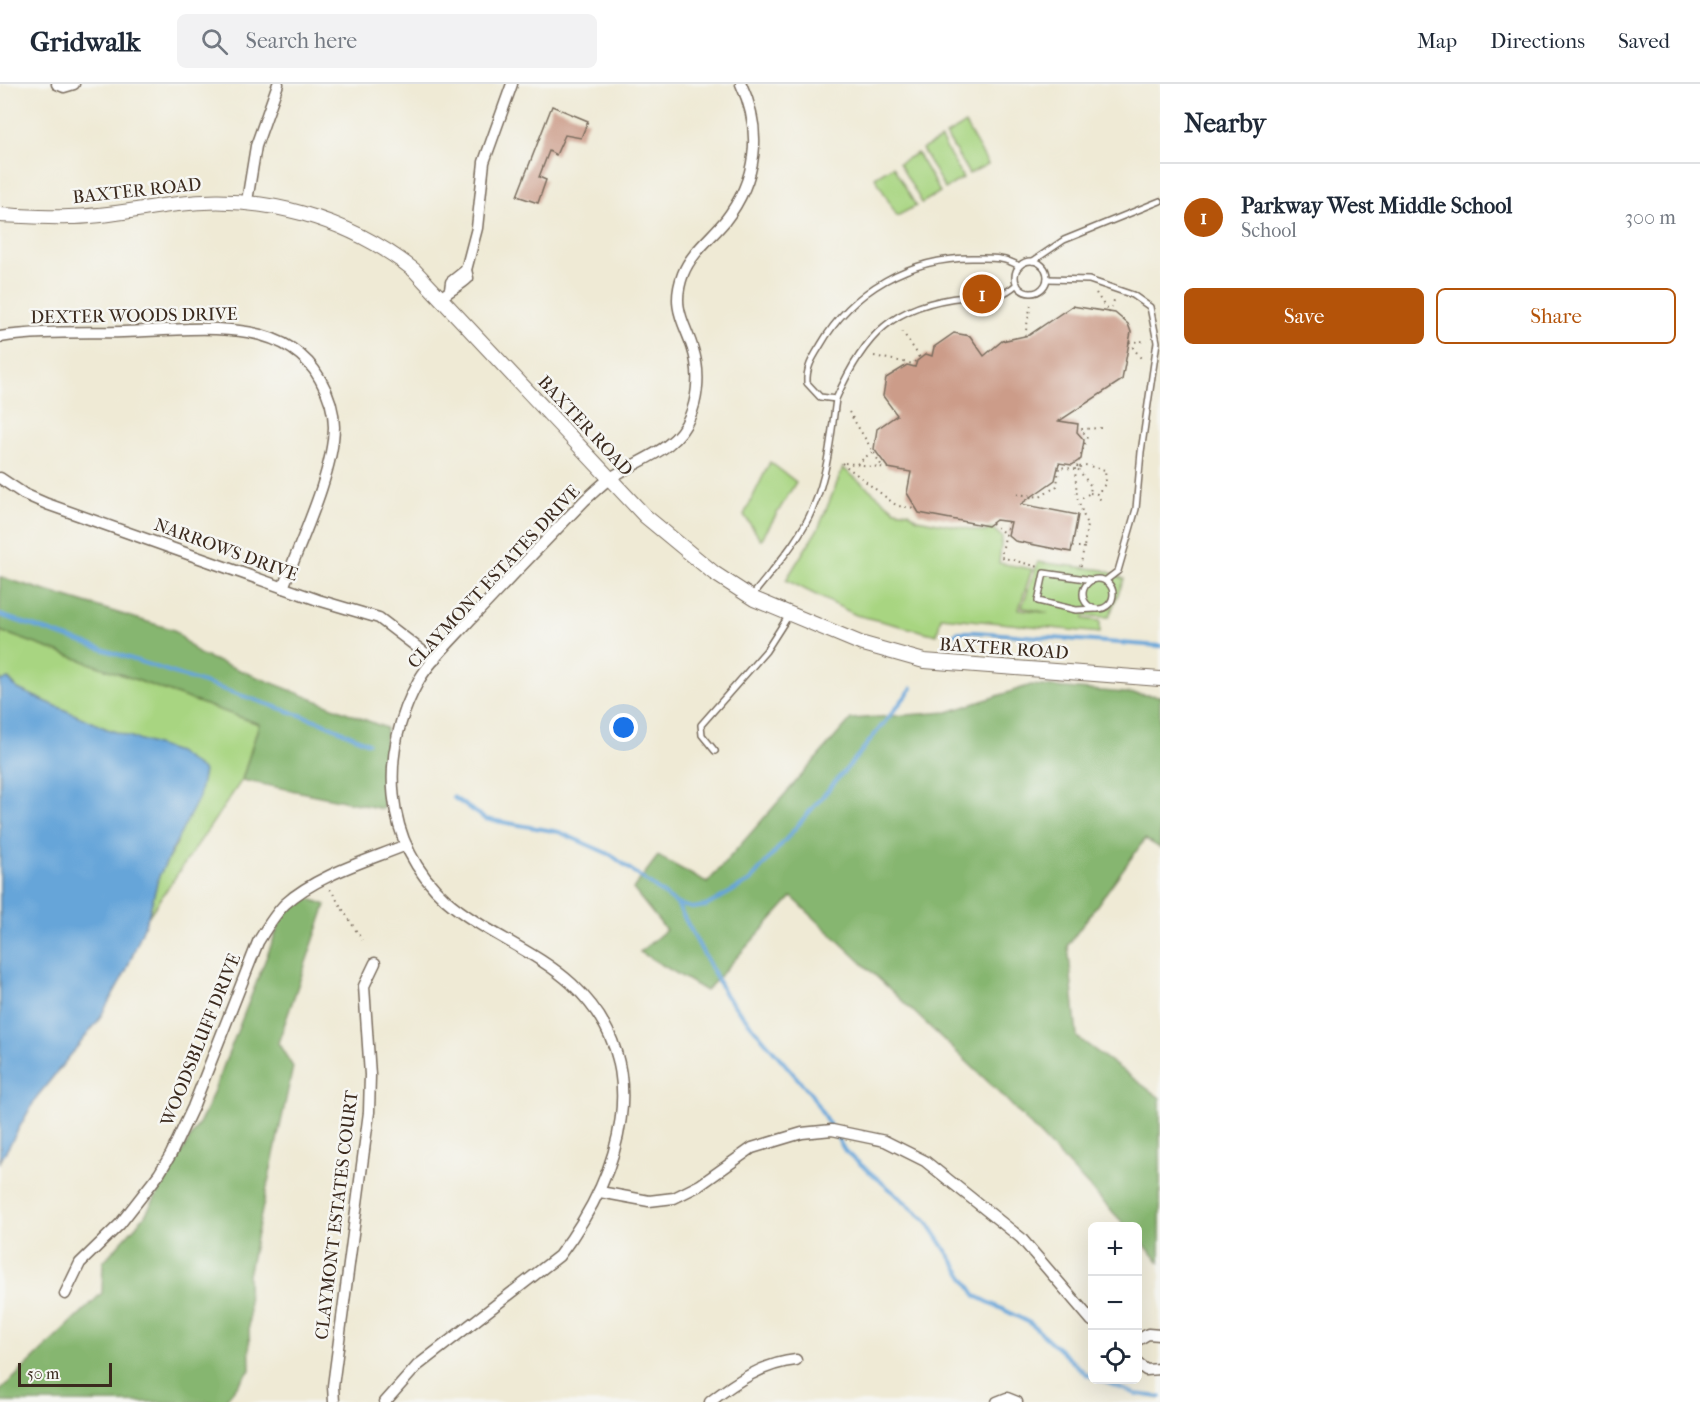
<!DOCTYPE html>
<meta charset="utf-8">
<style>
:root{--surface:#fff;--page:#f2f2f3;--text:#1f2937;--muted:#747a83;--line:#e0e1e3;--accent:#b45309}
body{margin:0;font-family:"IM FELL French Canon",serif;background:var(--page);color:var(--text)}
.controls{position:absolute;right:18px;bottom:18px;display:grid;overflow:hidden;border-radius:9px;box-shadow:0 6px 24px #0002}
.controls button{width:54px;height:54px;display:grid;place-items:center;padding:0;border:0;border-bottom:2px solid var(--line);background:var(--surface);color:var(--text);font:30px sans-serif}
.scale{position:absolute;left:18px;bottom:15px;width:94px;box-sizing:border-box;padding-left:6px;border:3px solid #3b2a1e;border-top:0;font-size:16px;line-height:21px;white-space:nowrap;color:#3b2a1e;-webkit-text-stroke:4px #f6f6f2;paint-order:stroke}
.you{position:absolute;left:624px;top:644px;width:21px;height:21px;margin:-15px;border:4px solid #fff;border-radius:50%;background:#1a73e8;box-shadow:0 0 0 9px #1a73e833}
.badge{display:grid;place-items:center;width:39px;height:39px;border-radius:50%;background:var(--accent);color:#fff;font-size:20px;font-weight:700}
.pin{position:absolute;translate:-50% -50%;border:3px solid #fff;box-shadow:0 2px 6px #0006}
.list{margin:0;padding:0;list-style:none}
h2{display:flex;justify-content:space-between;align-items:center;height:78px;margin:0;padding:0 24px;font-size:26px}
h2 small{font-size:20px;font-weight:400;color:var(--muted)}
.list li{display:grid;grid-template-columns:39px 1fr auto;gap:18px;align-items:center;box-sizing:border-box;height:108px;padding:0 24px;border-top:2px solid var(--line)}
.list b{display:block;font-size:22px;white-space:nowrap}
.list p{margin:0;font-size:20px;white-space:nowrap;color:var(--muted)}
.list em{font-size:20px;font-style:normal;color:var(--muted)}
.actions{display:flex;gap:12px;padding:18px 24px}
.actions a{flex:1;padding:14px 0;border:2px solid var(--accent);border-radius:9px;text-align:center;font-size:21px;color:var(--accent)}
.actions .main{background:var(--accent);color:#fff}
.icon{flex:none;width:33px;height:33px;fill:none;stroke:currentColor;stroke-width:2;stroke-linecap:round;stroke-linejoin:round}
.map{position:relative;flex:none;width:1160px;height:1318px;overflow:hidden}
header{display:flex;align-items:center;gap:36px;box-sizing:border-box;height:84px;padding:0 30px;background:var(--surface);border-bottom:2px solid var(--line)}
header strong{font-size:28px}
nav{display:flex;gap:33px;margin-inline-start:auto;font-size:21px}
.search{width:420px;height:54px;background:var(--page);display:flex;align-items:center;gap:15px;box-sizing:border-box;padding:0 21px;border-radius:9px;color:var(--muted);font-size:22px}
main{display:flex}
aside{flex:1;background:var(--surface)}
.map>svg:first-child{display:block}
.green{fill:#a8d581;stroke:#728050;stroke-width:1.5}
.forest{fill:#86b66f;stroke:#607046;stroke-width:1.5}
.water{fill:#66a5d9;stroke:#50687c;stroke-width:1.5}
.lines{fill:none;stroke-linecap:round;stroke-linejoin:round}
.stream{stroke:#66a5d9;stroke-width:4}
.building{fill:#cc9c89}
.service-casing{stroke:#7a6d5e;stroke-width:8}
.minor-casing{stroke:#7a6d5e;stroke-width:13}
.secondary-casing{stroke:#7a6d5e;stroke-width:16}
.path{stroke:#7a6d5e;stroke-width:2;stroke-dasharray:1.5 4.5;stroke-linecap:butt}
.service{stroke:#fff;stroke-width:5}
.minor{stroke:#fff;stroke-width:10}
.secondary{stroke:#fff;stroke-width:14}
.labels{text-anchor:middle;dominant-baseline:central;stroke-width:5;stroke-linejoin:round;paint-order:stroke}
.street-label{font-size:18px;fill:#3b2a1e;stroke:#f6f6f2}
</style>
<header>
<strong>Gridwalk</strong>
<div class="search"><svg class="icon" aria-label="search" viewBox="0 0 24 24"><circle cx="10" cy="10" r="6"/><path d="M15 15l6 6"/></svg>Search here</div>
<nav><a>Map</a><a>Directions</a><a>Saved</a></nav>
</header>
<main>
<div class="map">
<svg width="1160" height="1318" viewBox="0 0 1160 1318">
<rect width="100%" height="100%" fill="#f6f6f2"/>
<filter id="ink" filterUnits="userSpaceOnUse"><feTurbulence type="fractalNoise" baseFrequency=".0167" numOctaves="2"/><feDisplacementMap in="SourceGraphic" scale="12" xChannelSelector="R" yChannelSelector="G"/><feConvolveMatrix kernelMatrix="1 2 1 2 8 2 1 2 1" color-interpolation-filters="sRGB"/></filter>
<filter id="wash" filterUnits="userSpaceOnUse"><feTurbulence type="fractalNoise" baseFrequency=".008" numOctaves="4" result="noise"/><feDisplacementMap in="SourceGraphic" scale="24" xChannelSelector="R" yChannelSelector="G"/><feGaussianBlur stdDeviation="1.35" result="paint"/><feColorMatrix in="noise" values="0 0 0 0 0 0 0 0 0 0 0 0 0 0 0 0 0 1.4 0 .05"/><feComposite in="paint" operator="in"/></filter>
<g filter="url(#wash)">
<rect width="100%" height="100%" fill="#efead5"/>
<g class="green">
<polygon points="965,40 988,80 969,90 946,51"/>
<polygon points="941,55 963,94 945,105 922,65"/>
<polygon points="917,69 940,108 922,119 899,79"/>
<polygon points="893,82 916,122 897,132 875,93"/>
<polygon points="770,378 796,398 761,456 744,431"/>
<polygon points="843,384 895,426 909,428 917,435 985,448 992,444 1002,453 999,479 1032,485 1019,525 1048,529 1022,523 1038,478 1104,486 1124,495 1109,533 1084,532 1084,535 1100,537 1100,549 941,533 937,551 856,531 786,496 819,443"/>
<polygon points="0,547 259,640 242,696 148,833 159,792 177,759 177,668 107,645 18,605 9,595 0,597"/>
</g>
<g class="forest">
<polygon points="0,493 174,546 199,570 386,644 383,725 242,696 259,640 0,547"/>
<polygon points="1031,601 1160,612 1160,764 1145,755 1068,861 1077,953 1160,1014 1160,1178 1138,1154 1138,1142 1126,1142 1000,1009 792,813 706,907 640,868 666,846 633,805 658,772 707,799 851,635 948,628"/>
<polygon points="297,810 326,821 278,959 293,983 248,1191 250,1286 224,1318 0,1318 0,1307 102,1209 103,1178 144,1133 205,1029 281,836"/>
</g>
<polygon class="water" points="8,595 18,605 107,645 177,668 204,687 199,713 159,792 148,833 126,887 98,937 36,1014 0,1078 0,597"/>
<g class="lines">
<g class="stream">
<polyline points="0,531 321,638 368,659"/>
<polyline points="950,553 959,548 974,548 1160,562"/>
<polyline points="453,713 485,735 559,748 611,771 677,820 692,824 706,822 750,797 860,669 912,604"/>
<polyline points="677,820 726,912 811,1010 845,1067 926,1136 976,1212 1030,1239 1086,1290 1092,1293"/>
<polyline points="1099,1296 1136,1310 1160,1313"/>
</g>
</g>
<g id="blocks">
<g class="building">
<polygon points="552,22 588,37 581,54 565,51 556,71 549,67 539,93 546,96 538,119 517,112"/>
<polygon points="1072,222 1115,229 1128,240 1131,248 1122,296 1059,337 1078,340 1077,348 1084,356 1081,375 1072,381 1059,379 1055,396 1021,420 1078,431 1071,468 1015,457 1008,451 1011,438 996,436 988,442 919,429 907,409 911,388 888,384 874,365 877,345 897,331 883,312 886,294 907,281 915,283 917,277 926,270 932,272 934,263 954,249 970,252 984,272 1002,257 1029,251"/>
</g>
</g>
</g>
<g filter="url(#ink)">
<use href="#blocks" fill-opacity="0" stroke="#7a6d5e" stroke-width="1.5"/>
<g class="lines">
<g class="service-casing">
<g id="service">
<polyline points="1033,177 1064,156 1160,117"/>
<circle cx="1031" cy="193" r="16"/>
<polyline points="1047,195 1089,196 1133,211 1150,223 1157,258 1141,368 1136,425 1118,487 1105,497"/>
<path d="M1017,200C998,217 988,211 965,213C893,220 864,251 836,315L820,313L807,299C806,284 812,275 820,262C852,206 911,173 975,174C992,174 1004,173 1019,182"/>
<circle cx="1098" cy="510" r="15"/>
<polyline points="1093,496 1044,489 1038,517 1076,526 1096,525"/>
<path d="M752,512C773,485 800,456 813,424C828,389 831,352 836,315"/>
<polyline points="715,667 702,651 701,641 766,567 789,531"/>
</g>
</g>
<g class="minor-casing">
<g id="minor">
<polyline points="57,0 64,3 74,0"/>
<polyline points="247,117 256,62 278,0"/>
<polyline points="450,206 451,198 466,186"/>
<path d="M442,213C451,205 460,202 468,194L466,186L477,144L484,78L512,0"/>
<path d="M0,253C40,247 82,249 123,248C187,247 283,228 320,295C328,309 334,327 334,343C333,391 300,458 283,504"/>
<polyline points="0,394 24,410 47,420 318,516 379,534 434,576"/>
<polyline points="600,1108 649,1117 674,1114 700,1101 752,1064 802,1049 832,1046 885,1057 925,1077 1021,1154 1092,1237"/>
<path d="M65,1210L80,1179L120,1140L159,1090L171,1070L193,1023L258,858C266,845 274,831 285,820C317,791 367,777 406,761"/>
<polyline points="1138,1256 1148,1250 1160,1251"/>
<polyline points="1138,1280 1146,1286 1160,1285"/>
<polyline points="334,1318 333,1302 369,1028 370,991 364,902 375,879"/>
<path d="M385,1318L417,1282L559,1172C620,1091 658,980 572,900C535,866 484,849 446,816C382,758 379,668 419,596C432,574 454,554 471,535C509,495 547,455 585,416C593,409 601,401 609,395C638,375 676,368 690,332C697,316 699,295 696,278C691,244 668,230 683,190C691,169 711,154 725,137C757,96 763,47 741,0"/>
<path d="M710,1318C735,1298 764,1279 796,1276"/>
<polyline points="997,1318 1007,1314 1017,1318"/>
</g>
</g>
<g class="secondary-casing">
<path id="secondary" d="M0,131C23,132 46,134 69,133C106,133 142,124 178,120C261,109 348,134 414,186L645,432L714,489L754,515L860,559L924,577L1160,595"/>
</g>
<g class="path">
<polyline points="1096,209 1109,229"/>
<polyline points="1109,229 1115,214"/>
<polyline points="902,247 921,275"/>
<polyline points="1025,252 1031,219"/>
<polyline points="1129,258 1143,277"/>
<polyline points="1129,258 1147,257"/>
<polyline points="874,272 913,280 919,272"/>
<polyline points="849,328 883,384"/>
<polyline points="842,379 897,422 917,424"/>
<polyline points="845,379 888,384"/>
<polyline points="857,380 873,367"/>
<polyline points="1077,383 1087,353 1081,345 1102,344"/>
<polyline points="1090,409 1097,410 1101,417"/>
<polyline points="1017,410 1040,413 1057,402 1059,383 1075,385 1077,413 1087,441 1084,463"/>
<polyline points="1082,414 1090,409 1091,402 1077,384 1085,381 1105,386 1106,399 1097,410"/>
<polyline points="1008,438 1001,473 1039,483"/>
<polyline points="992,439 1006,451"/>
<polyline points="1072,463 1084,463 1080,485"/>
<polyline points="330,805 362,856"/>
</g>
<use href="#service" class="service"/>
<use href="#minor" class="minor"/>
<use href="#secondary" class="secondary"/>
</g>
</g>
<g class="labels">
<g class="street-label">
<text transform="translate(137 107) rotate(-6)">BAXTER ROAD</text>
<text transform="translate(134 232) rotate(-1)">DEXTER WOODS DRIVE</text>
<text transform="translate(585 342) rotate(47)">BAXTER ROAD</text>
<text transform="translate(226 466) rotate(20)">NARROWS DRIVE</text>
<text transform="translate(494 493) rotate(-47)">CLAYMONT ESTATES DRIVE</text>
<text transform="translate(1004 565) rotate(4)">BAXTER ROAD</text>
<text transform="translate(201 956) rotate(-68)">WOODSBLUFF DRIVE</text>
<text transform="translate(337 1131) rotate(-83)">CLAYMONT ESTATES COURT</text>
</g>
</g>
</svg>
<div class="controls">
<button>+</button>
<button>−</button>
<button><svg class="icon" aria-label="locate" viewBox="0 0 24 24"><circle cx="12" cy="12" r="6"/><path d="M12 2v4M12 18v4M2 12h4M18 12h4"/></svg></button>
</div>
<div class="scale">50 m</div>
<div class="you"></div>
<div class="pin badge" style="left:982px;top:210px">1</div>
</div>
<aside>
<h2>Nearby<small></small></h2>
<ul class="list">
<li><span class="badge">1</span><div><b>Parkway West Middle School</b><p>School</p></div><em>300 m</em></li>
</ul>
<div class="actions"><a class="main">Save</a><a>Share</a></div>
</aside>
</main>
